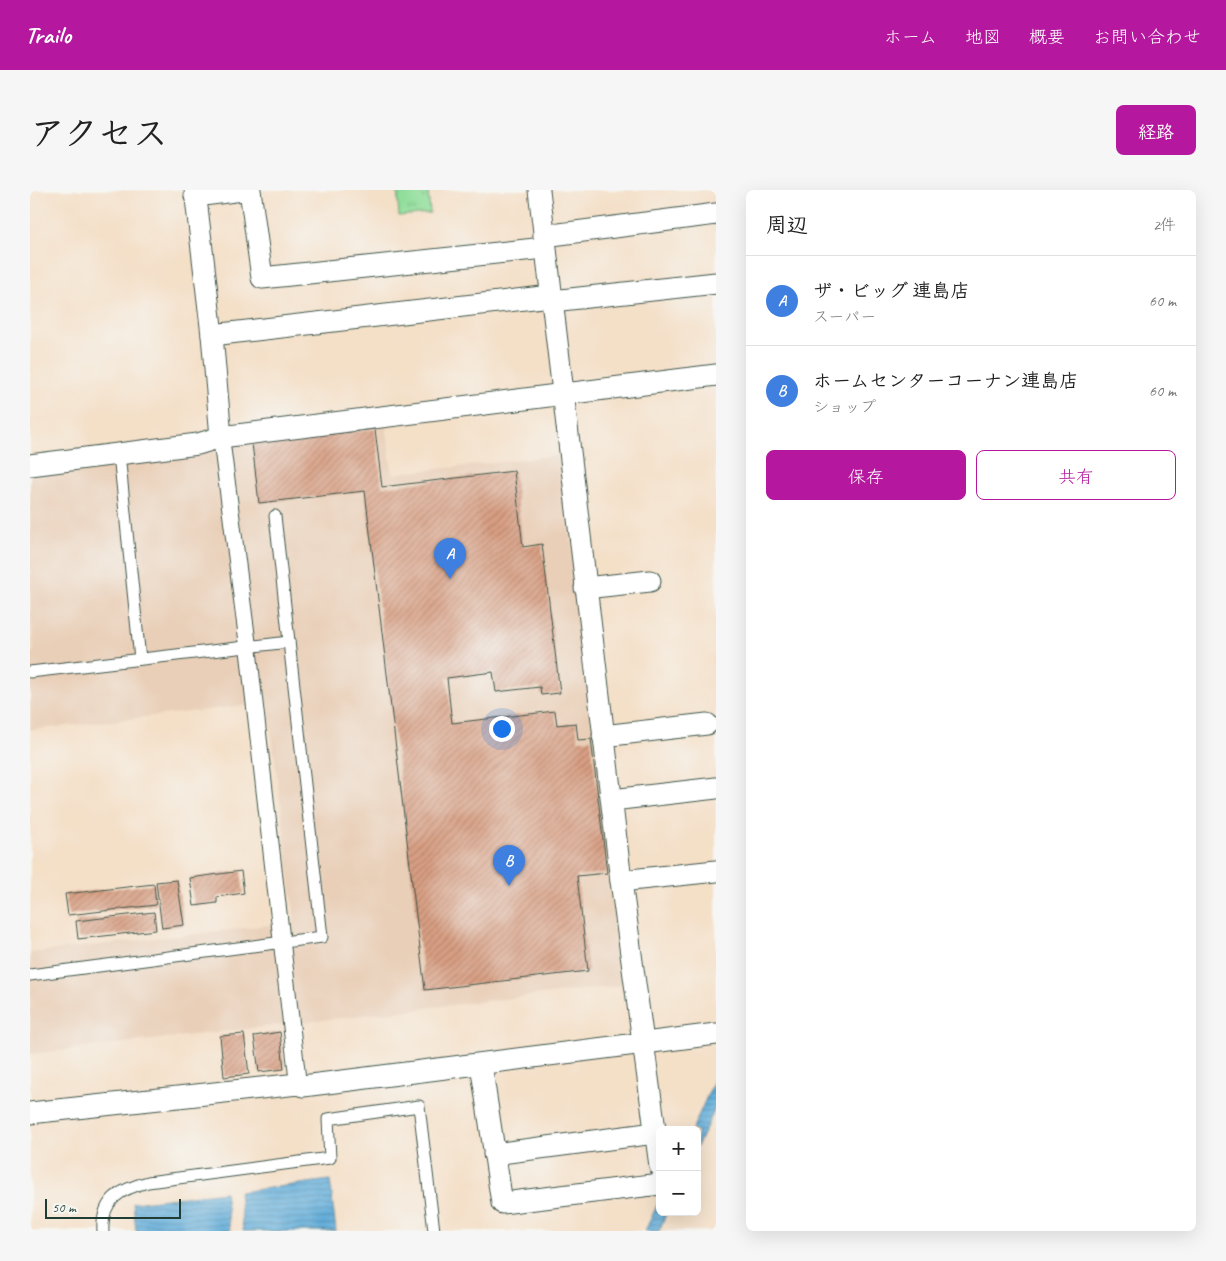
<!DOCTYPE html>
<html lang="ja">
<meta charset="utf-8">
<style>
:root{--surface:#fff;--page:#f6f6f6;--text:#222;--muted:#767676;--line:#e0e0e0;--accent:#b5179e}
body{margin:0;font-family:Caveat,"Klee One",sans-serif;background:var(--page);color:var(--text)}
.controls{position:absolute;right:15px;bottom:15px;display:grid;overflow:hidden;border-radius:8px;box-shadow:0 5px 20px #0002}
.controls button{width:45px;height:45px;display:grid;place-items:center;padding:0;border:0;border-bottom:1px solid var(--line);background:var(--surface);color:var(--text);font:25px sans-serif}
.scale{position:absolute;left:15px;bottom:12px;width:136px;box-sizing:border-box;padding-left:5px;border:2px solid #1f3d34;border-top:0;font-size:14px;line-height:18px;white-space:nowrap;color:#1f3d34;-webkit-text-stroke:4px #f6f6f2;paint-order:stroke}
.you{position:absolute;left:471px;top:538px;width:18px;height:18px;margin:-12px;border:4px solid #fff;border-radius:50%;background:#1a73e8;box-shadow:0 0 0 8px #1a73e833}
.badge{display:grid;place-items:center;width:32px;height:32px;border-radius:50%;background:var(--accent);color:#fff;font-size:16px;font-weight:700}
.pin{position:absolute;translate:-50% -41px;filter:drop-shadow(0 1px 2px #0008)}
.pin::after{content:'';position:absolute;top:26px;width:18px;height:15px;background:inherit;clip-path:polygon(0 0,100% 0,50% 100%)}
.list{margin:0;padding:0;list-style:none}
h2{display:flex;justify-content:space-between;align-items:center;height:65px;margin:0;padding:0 20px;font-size:21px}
h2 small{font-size:16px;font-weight:400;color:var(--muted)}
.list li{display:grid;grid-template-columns:32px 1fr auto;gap:15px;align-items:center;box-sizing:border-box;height:90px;padding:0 20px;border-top:1px solid var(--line)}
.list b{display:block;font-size:19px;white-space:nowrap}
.list p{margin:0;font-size:16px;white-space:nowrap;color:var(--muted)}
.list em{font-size:16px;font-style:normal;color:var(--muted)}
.actions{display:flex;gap:10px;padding:15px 20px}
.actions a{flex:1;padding:11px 0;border:1px solid var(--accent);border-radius:8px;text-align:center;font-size:18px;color:var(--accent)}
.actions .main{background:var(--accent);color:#fff}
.map{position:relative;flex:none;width:686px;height:1041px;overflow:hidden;border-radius:8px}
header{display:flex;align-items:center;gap:30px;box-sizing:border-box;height:70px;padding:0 25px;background:var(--accent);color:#fff}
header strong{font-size:24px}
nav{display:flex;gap:28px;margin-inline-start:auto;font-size:18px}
.intro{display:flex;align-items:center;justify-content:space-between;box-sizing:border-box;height:120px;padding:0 30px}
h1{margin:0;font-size:35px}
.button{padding:12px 22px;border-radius:8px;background:var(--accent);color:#fff;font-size:18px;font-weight:700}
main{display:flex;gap:30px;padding:0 30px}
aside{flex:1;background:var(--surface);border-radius:8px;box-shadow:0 5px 20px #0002}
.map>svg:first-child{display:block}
.built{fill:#e9cfb8}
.park{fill:url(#park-tufts);stroke:#588e68}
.water{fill:url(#water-rules);stroke:#407486}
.building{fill:url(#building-hatch)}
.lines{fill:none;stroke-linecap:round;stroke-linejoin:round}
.service-casing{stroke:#3f554a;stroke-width:13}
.pedestrian-casing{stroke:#3f554a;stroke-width:18}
.minor-casing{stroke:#3f554a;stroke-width:23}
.service{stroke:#fff;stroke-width:11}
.pedestrian{stroke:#fff;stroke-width:16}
.minor{stroke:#fff;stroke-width:21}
</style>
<header>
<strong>Trailo</strong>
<nav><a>ホーム</a><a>地図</a><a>概要</a><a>お問い合わせ</a></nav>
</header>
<div class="intro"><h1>アクセス</h1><a class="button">経路</a></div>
<main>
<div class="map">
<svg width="686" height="1041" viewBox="0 0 686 1041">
<defs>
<pattern id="park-tufts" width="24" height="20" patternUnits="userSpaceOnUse" patternTransform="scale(1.25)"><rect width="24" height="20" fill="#91de9b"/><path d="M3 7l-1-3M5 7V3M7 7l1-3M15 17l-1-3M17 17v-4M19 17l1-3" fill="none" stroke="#7dbf86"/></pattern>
<pattern id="water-rules" width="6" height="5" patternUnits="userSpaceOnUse" patternTransform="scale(1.25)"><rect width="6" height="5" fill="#60acd9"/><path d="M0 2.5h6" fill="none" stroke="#4f8db1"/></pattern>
<pattern id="building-hatch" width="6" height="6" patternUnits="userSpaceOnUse" patternTransform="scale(1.25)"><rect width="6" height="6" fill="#d99f83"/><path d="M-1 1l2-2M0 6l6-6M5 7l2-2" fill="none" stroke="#af836c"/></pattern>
</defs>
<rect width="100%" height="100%" fill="#f6f6f2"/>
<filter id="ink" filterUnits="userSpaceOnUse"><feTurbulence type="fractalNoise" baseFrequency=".02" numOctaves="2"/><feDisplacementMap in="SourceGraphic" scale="10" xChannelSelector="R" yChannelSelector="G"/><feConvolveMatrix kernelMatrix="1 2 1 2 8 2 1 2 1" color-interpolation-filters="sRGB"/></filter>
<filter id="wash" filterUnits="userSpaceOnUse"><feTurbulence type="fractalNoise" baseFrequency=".0096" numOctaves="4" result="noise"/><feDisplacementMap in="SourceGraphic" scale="20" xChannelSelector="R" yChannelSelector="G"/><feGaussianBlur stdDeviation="1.12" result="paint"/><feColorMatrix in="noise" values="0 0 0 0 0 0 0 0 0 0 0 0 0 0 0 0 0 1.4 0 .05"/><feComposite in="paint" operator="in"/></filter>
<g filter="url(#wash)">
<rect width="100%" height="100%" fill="#f4dfc7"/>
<polygon class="built" points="356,233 362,284 531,265 594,795 0,864 0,763 265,732 238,513 0,540 0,462 4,461 0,423 0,283 186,261 207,250"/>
<polygon class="park" points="367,0 398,0 400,23 369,26"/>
<g class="water">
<polygon points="686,886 686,917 667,957 667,940 662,940"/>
<polygon points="300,990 306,1041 213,1041 209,1002"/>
<polygon points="195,1002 200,1041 106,1041 103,1013"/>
<polygon points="630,1009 630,1022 637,1022 629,1041 615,1041"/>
</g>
<g id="blocks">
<g class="building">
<polygon points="345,239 352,297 484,281 493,357 512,354 530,503 511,505 510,497 466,502 463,482 417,488 422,533 525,521 527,535 546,533 548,550 561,549 577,683 547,686 558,781 395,800 335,301 229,313 222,253"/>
<polygon points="211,681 214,703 187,707 187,713 164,716 160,688"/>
<polygon points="147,690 154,735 132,738 126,692"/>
<polygon points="124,694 126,715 38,725 35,704"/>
<polygon points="124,722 126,740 48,749 46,731"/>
<polygon points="250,842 254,879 229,882 224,846"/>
<polygon points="214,844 219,884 194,887 190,846"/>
</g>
</g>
</g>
<g filter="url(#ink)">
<use href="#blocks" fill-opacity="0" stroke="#3f554a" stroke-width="1"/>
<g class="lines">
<g class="service-casing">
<g id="service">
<polyline points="89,264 110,469"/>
<polyline points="0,482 259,452"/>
<polyline points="0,785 292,747 245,326"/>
<path d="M73,1041C71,1009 91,999 118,992L300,968L298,929L389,916L404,1041"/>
</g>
</g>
<g class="pedestrian-casing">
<polyline id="pedestrian" points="191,247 218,456 268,894"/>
</g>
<g class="minor-casing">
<g id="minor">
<polyline points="165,0 182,145 191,247"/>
<polyline points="220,0 232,88 514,58"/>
<polyline points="509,0 591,691 630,976"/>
<polyline points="165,6 213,0"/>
<polyline points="514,46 686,24"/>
<polyline points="522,111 686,93"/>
<polyline points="182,145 521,106"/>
<polyline points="0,275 168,254 191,247 686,185"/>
<polyline points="555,398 620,391"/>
<polyline points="573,546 677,534"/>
<polyline points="582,610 686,598"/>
<polyline points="591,691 686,681"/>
<polyline points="451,874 472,1013 630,994"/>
<polyline points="0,923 268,894 273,896 686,844"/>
<polyline points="464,964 625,943"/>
</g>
</g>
<use href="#service" class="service"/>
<use href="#pedestrian" class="pedestrian"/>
<use href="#minor" class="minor"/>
</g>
</g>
</svg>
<div class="controls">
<button>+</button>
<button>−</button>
</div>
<div class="scale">50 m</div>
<div class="you"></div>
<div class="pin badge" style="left:420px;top:389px;background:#3f7fe0">A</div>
<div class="pin badge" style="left:479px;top:696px;background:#3f7fe0">B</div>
</div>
<aside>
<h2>周辺<small>2件</small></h2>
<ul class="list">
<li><span class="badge" style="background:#3f7fe0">A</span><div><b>ザ・ビッグ 連島店</b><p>スーパー</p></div><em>60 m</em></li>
<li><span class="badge" style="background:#3f7fe0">B</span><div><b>ホームセンターコーナン連島店</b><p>ショップ</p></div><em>60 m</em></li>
</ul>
<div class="actions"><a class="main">保存</a><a>共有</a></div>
</aside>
</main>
